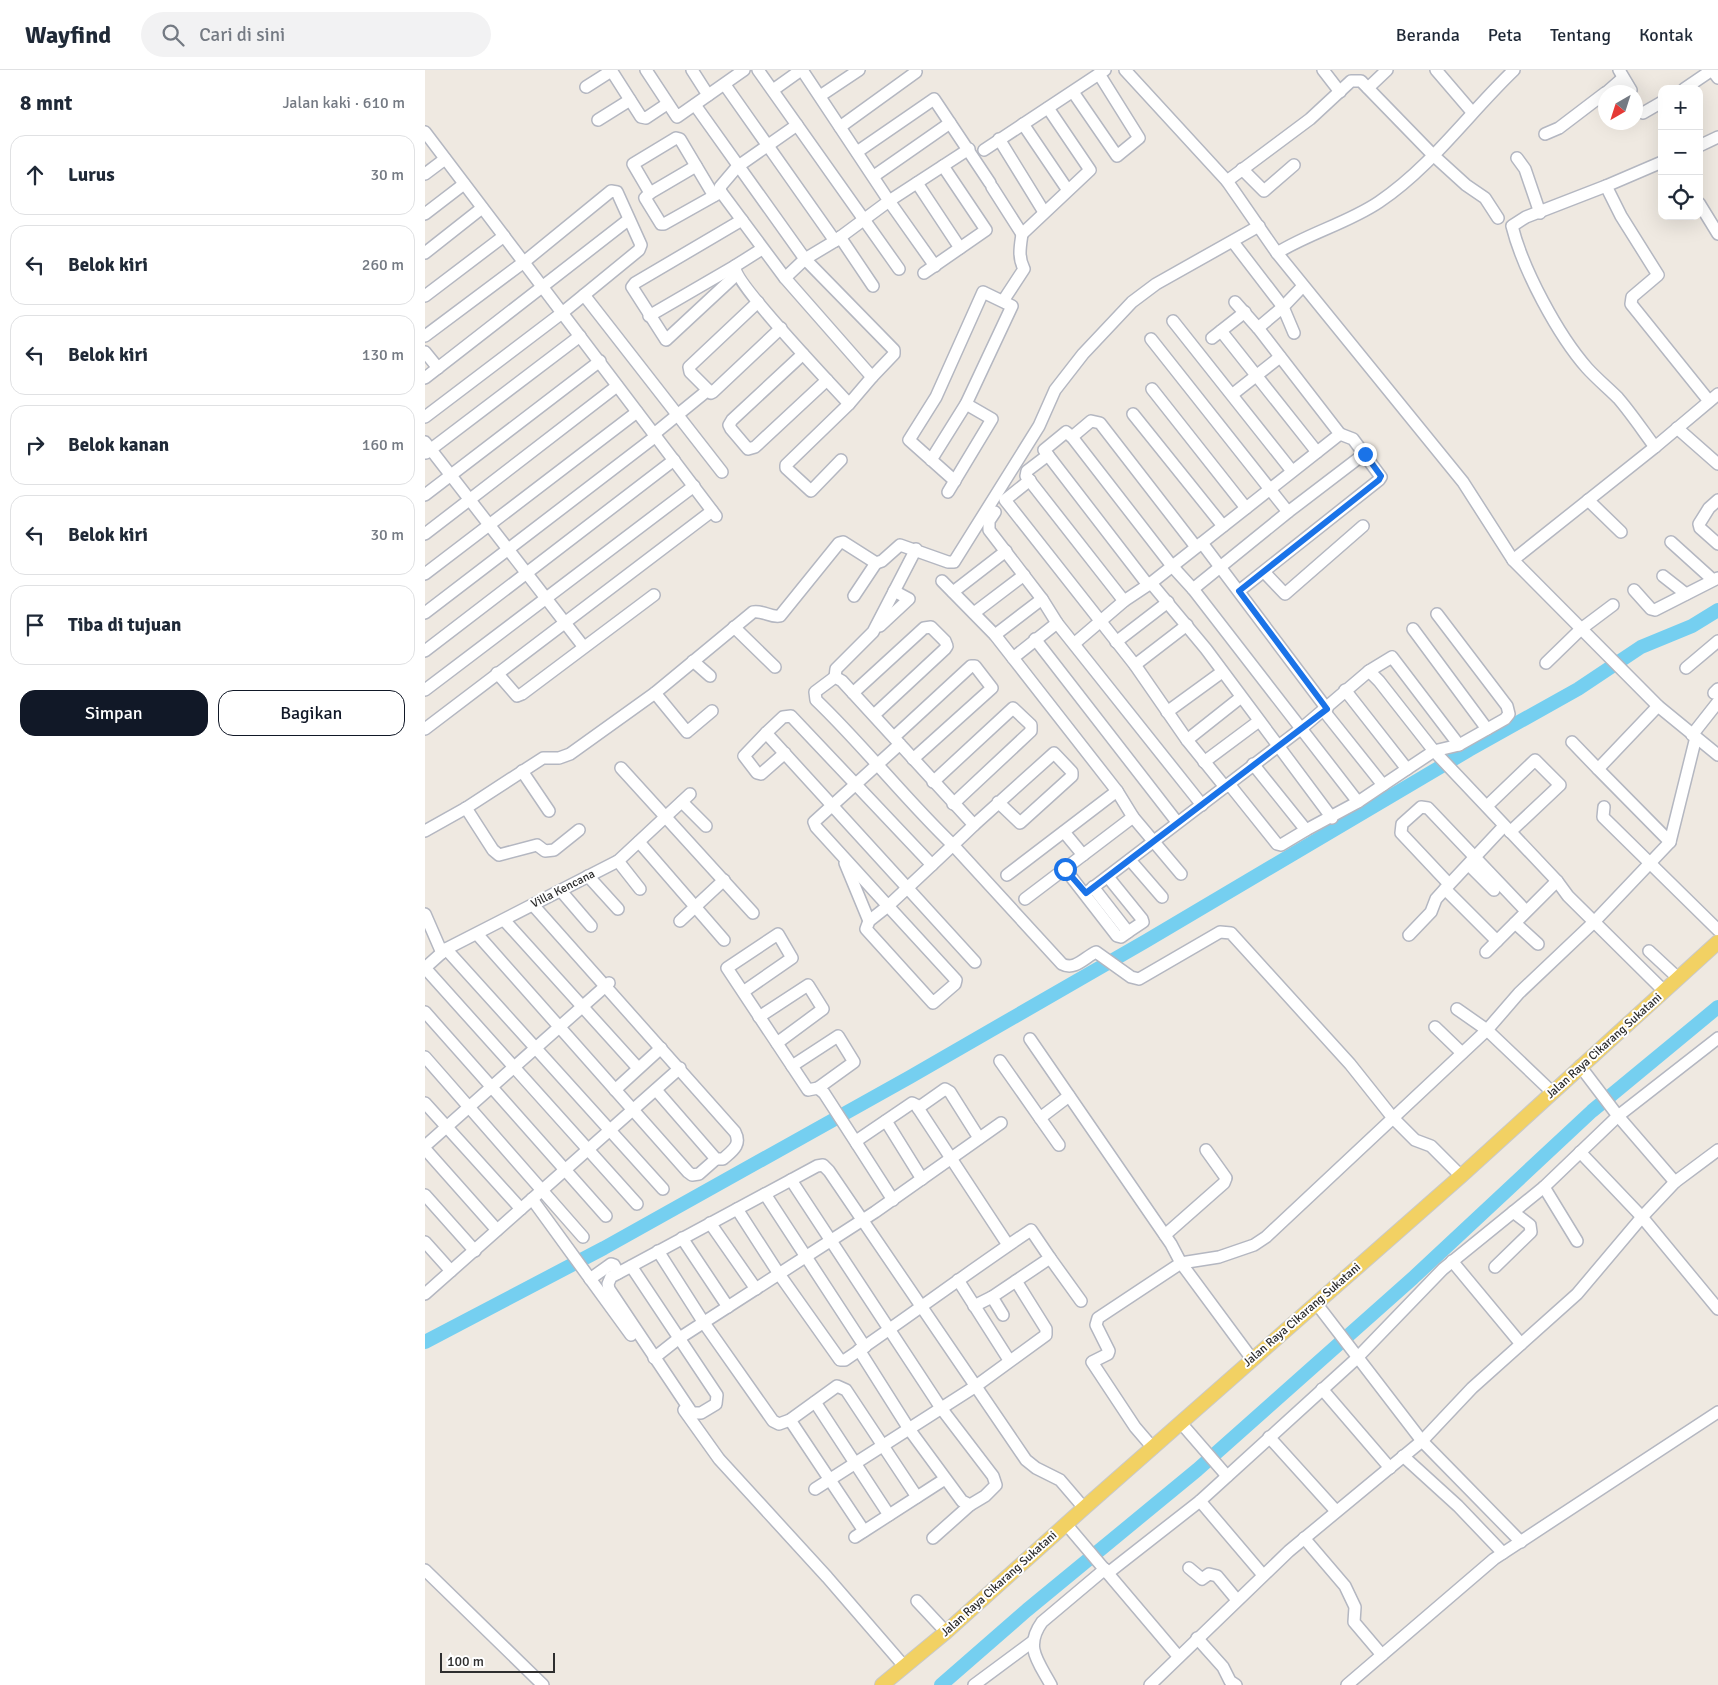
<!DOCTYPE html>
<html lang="id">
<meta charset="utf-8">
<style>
:root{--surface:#fff;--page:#f2f2f3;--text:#1f2937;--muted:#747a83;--line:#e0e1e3;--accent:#111827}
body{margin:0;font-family:Signika,sans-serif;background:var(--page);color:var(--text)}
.controls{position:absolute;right:15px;top:15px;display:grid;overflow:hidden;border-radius:10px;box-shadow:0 5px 20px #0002}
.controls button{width:45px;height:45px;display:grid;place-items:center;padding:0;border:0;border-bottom:1px solid var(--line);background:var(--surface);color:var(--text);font:25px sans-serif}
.compass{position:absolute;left:1173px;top:15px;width:45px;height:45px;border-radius:50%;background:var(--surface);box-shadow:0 5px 20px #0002;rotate:219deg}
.scale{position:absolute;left:15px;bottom:12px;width:115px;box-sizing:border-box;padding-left:5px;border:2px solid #2e2e2e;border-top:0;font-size:14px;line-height:18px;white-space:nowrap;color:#2e2e2e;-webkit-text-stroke:4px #fff;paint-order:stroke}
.stop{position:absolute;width:15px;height:15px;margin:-11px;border:4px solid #1a73e8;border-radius:50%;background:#fff}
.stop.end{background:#1a73e8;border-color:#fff;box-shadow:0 1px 5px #0008}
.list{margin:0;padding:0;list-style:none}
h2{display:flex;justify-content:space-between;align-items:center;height:65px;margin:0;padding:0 20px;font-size:21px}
h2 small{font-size:16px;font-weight:400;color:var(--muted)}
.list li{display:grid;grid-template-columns:32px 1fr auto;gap:15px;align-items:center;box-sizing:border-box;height:80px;margin:0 10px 10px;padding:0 10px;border:1px solid var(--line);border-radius:15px}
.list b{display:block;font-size:19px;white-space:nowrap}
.list em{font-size:16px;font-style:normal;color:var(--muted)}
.actions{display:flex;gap:10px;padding:15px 20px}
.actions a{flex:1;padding:11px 0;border:1px solid var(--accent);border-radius:15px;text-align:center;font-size:18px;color:var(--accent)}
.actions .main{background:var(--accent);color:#fff}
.icon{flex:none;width:28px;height:28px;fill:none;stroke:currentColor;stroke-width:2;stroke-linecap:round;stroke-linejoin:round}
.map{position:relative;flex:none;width:1293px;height:1615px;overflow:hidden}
header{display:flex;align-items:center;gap:30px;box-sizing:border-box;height:70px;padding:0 25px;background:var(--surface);border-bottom:1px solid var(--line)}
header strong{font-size:24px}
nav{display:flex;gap:28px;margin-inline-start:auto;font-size:18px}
.search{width:350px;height:45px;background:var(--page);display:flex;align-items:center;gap:12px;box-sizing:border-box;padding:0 18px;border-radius:28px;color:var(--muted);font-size:19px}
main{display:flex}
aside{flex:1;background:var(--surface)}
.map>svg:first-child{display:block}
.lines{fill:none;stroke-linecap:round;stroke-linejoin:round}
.river{stroke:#75cff0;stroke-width:14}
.minor-casing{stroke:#b4b7c1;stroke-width:14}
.major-casing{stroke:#c9c9c9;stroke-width:16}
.minor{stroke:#fff;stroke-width:11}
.major{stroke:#f2d163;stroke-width:14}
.route{stroke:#1a73e8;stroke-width:6}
.labels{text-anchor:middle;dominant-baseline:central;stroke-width:4;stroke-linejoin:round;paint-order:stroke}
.street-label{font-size:12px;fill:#2e2e2e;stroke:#fff}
</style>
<header>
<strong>Wayfind</strong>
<div class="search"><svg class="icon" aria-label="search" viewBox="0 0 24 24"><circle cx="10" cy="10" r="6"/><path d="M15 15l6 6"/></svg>Cari di sini</div>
<nav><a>Beranda</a><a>Peta</a><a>Tentang</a><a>Kontak</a></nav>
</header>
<main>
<aside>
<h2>8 mnt<small>Jalan kaki · 610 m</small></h2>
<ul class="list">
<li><svg class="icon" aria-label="ahead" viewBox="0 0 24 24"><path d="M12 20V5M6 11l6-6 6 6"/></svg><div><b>Lurus</b></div><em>30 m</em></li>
<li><svg class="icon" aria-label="left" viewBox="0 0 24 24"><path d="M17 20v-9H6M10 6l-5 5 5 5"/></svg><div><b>Belok kiri</b></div><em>260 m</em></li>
<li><svg class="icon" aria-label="left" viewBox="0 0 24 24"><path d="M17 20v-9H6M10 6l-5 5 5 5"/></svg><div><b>Belok kiri</b></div><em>130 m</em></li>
<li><svg class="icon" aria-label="right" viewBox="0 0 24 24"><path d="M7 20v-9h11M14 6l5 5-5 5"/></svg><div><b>Belok kanan</b></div><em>160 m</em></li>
<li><svg class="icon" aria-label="left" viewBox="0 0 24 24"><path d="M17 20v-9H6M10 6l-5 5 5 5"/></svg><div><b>Belok kiri</b></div><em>30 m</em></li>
<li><svg class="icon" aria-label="arrive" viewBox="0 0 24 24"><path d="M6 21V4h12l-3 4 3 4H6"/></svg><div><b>Tiba di tujuan</b></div></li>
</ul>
<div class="actions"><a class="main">Simpan</a><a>Bagikan</a></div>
</aside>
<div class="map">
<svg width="1293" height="1615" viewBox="0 0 1293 1615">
<rect width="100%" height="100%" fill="#efe9e1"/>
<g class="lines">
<g class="river">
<polyline points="0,1272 179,1178 485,1007 721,871 1044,680 1153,619 1216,577 1267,556 1293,540"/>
<polyline points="516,1615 602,1540 772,1400 988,1208 1167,1041 1293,937"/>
</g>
<g class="minor-casing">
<g id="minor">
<polyline points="186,0 216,47 221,48 242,34"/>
<polyline points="221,0 252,47 319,0"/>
<polyline points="267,0 283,25"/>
<polyline points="333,0 474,199"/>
<polyline points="700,0 802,111 852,183 1038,412 1088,490 1233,636 1293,685"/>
<polyline points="898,0 915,22"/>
<polyline points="1011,0 1047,42"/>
<polyline points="1194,0 1206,20"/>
<polyline points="300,15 410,171"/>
<polyline points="161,17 186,1"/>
<polyline points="943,18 962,0"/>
<polyline points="1259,19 1287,0 1293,8"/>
<polyline points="348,20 376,0"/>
<polyline points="648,22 692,86 714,68 674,4"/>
<polyline points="1182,22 1198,8"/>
<polyline points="395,26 434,0"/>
<polyline points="270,35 380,189 410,171 464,131 377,0"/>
<polyline points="1218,43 1237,32"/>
<polyline points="173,50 205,30"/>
<polyline points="598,54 642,119"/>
<polyline points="372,55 312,97 295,117 296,122 360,208 447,307 424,334 361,395 361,398 386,421 416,390"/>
<polyline points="415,57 491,2"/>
<polyline points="0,62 291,446"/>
<polyline points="1120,64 1134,58 1180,23"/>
<polyline points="574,69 619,142"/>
<polyline points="1274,76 1293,67"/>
<polyline points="559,80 680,0"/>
<polyline points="432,82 509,29 565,113"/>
<polyline points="1092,88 1100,99 1115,143"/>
<polyline points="1237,92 1181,116 1196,146 1233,205 1207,227 1206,234 1284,331"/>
<polyline points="817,99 839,121 869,95"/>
<polyline points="0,104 20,89"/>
<polyline points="449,106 525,53"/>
<polyline points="802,111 885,49 926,11 936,11 1008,85 1041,115 1060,128 1073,148"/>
<polyline points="492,113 535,178"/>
<path d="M1181,116L1101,147L1087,156C1098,200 1133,265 1162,298C1172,309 1183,318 1193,328C1206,343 1218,361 1230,377"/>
<polyline points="567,117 597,164 665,100 623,38"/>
<polyline points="225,123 271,96"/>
<polyline points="289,126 255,69 251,68 208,94 225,123 220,128 236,154 239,154 296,122"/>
<polyline points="1274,133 1293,164"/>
<polyline points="0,144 39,114"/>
<polyline points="415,167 448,216"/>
<polyline points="808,172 858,237 869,263"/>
<path d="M337,179L310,196C308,212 407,315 424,334"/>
<polyline points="0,183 57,138"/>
<path d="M852,183C884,163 923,153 954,132C1006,97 1044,43 1089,0"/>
<polyline points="510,196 464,131 544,79"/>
<polyline points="499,203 561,160 518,96"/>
<polyline points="311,205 241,270 207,217 210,213 317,150"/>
<polyline points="360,208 380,189 469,280 469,284 447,307"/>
<polyline points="159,225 297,402"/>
<polyline points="0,226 79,166"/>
<path d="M578,231L599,199C593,187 595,178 597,164"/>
<polyline points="333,232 264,297 265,302 286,323 288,322 356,258"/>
<polyline points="224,246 310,196"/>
<polyline points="748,251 867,401"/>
<polyline points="833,258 858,237 878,216"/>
<polyline points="796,261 892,382"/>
<polyline points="0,266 99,192 186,121 192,122 216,175 214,180 137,243 0,347"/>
<polyline points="787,268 820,242"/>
<polyline points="726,269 863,442 768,519"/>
<polyline points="0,282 13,298"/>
<polyline points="378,284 307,350 304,355 306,359 323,379 330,377 402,310"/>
<polyline points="0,308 203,150"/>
<polyline points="727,319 821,438"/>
<polyline points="808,324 855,287"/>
<polyline points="708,344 798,456"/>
<polyline points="1252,358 1293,394"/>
<polyline points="229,364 283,320"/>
<polyline points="647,367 666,351 675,353 771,477"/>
<polyline points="0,372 158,576"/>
<polyline points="1,383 155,266"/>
<polyline points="623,385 602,401 601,406 699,531"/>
<polyline points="506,390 541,334 587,236 558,222 511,327 484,370 530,411"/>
<polyline points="605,410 580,430 710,595 762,670 800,717"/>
<polyline points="523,422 567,349 541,334"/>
<polyline points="0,425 175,291"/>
<polyline points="1163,430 1196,462"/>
<polyline points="1293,430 1284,438 1274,454 1275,458 1293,474"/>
<polyline points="570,442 564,451 564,460 617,529 632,553 777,735"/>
<polyline points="863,442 939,384"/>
<polyline points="0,464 192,316"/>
<polyline points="1246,472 1288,510"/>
<polyline points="777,473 902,639"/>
<polyline points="1088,490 1230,377 1293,324"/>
<polyline points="839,502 860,524 938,456"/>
<polyline points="0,504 212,342"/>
<polyline points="1238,506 1261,524"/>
<polyline points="517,511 570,565 588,588"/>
<polyline points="726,513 781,579 907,748"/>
<polyline points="723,515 619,380 641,362 647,367 747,496 768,519 933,732"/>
<polyline points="1209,520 1226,539 1230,540 1293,508"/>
<polyline points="814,521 954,410 956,407 928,369 915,364"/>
<polyline points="528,522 581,481"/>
<polyline points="429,526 451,493"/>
<polyline points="0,543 231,366"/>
<polyline points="549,543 599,505"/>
<polyline points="632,553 588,588 692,721 708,747 756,804"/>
<polyline points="455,556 484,529 469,521"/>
<polyline points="309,557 350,597"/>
<polyline points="988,559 1062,659"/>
<polyline points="570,565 617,529"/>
<polyline points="610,569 752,752"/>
<polyline points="691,572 743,532"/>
<polyline points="650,573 699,531 726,513 915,364 833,258 810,232"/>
<polyline points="0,581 249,390"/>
<polyline points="268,591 285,606"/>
<polyline points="1121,593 1156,559 1188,535"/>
<polyline points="710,595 762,555"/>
<polyline points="1261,598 1293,571"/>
<polyline points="944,601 967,587 1034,675"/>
<polyline points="72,603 92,626 97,624 229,525"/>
<polyline points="410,607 411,599 448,562 491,479"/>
<polyline points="0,620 269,416"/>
<polyline points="230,623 262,662 287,641"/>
<polyline points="428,623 499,558 506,557 520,571 522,576 520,579 449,645"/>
<polyline points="1289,623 1293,619"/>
<polyline points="899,641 958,715"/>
<polyline points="742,642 797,602"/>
<polyline points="0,659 287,441"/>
<polyline points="341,663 358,647 366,646 507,795"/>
<polyline points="1267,665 1293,632"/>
<polyline points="469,667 546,596 550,596 567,618 488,689"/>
<polyline points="762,670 815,628"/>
<polyline points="1147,672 1173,699 1233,636"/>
<path d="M475,674L389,752L391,757L463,836C492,809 521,782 549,755L417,611L410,607L390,622L391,630C439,676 480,729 528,775L637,894C650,901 660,887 671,882L706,907L714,909L795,862L806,863L925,994L968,1048L990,1070L1006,1076L1036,1106"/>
<polyline points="360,683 336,704 332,703 319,686 341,663 550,892"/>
<polyline points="779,692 834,651"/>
<polyline points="828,694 881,760 933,732 982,699 920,620"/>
<polyline points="196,698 328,843"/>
<polyline points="982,699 1009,681 1034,675 1080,649 1084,644 1082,636 1012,544"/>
<polyline points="1173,699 1245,772"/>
<polyline points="97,701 124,741"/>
<polyline points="508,712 588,638 606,655 606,661 528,734"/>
<polyline points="804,714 852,774 856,775 881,760"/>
<polyline points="257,732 281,756"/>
<polyline points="1062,736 1110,690 1135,715 1085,762"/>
<polyline points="1179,737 1178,747 1293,860"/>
<polyline points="41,738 68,780 74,785 112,775 120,781 129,780 154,760"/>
<polyline points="549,755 629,683 647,702 647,706 595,753 573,732"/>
<path d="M0,761L41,738L118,688H134L145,684L230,623L328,542C338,540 346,548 355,546L414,473L418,472L451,493L457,491L475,475L523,492H529L614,356L630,320L658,284L707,232L731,214L834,156"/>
<polyline points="214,772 299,870"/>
<polyline points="658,785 708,747"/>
<polyline points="705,790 737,827"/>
<polyline points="193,791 215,819"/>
<polyline points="420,793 444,851"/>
<polyline points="1044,795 1069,820"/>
<polyline points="640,799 692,866 696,867 703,862"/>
<polyline points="582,805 692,721"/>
<polyline points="163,806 193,839"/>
<polyline points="1024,814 976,763 977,754 996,737 1003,738 1101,841"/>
<polyline points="668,817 703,862 718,852 717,849 683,807"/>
<polyline points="1020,819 1072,871"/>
<polyline points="136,821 166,856"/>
<polyline points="661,823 877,658 944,601 954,611 1009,681 1132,811 1143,826 1239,921"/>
<polyline points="600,829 658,785 639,762"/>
<path d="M108,835L310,1062C317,1075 307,1081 298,1089H291L231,1020"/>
<polygon points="463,836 531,910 530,914 508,933 441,859 444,851"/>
<polyline points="0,844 17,883"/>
<polyline points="79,850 213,998"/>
<polyline points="255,851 299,810"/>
<polyline points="1090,853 1113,874"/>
<polyline points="52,864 263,1102 267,1105 274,1104 291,1089"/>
<polyline points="984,865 1006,842 1011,829 1020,819 1079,756"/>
<polyline points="21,879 238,1119"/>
<polyline points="1224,881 1253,908"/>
<polyline points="1061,882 1132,811"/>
<polyline points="318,922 367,888 353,864 302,898 383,1020 393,1018 399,1023 432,1074"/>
<polyline points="1032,939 1062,960 1127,1022"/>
<polyline points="0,942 181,1146"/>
<polyline points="334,947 383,915 398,939 352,973"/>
<polyline points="1010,957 1037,983"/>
<polyline points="605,969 746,1174 756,1193 827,1289"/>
<polyline points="0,987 158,1167"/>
<polyline points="575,991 615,1048 644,1026"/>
<polyline points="367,996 413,966 429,992 393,1018"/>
<polyline points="1155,996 1193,1046 1250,1112"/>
<polyline points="190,1020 236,978"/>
<polyline points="0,1033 96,1139"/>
<polyline points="493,1038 520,1019 525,1022 554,1068"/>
<polyline points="615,1048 634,1075"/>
<polyline points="461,1051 497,1109"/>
<polyline points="0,1076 184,913"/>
<polyline points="0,1079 72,1160"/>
<polyline points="1155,1082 1217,1147 1293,1239"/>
<polyline points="366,1110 516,1338 568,1406 571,1415 560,1426 545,1435 537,1431 484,1359 434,1280"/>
<polyline points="1119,1117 1152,1171"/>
<polyline points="340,1124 440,1277"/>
<polyline points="0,1125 50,1181"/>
<polyline points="107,1129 206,1265"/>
<polyline points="468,1130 432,1074 434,1069 487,1033 491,1035 583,1175"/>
<polyline points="212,1134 0,898 21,879 193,791 265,724"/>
<path d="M312,1139L354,1204L415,1290H420C482,1248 543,1202 606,1160L625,1188L567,1227L549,1236"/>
<polyline points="285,1153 331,1219"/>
<polyline points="740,1165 799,1113 801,1108 781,1080"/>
<polyline points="257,1168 303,1237"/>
<polyline points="0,1172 26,1201"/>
<polyline points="233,1181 279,1253 348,1351 354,1354 365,1350 412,1316 421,1320 492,1427"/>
<polyline points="625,1188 656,1231"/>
<polyline points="1027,1191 1096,1274"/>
<polyline points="206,1196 292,1325 291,1334 276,1343 267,1343 184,1219 183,1214 186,1207 392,1096 398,1095 404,1101 601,1390 611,1398 635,1410 659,1438"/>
<polyline points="1070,1197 1106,1162 1105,1155 1088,1142"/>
<polyline points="165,1209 186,1194 189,1195 193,1203"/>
<polyline points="533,1210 584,1290"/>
<polyline points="0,1224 255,998"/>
<polyline points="567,1227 578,1245"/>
<polyline points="891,1233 997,1371 1096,1472"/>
<polyline points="229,1288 253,1269 450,1142 576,1053"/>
<polyline points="897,1319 965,1398"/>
<polyline points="390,1332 464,1445"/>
<polyline points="259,1340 294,1389 402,1507 479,1596"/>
<polyline points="365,1350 439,1461"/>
<polyline points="756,1353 802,1406"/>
<polyline points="844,1367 911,1441"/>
<polyline points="728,1378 710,1357 667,1292 683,1284 684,1281 671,1255 673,1248 756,1193 794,1187 829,1175 841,1167 1062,960 1094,923 1169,852 1245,772 1271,667"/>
<polyline points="978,1386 1033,1436 1078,1483"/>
<polyline points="390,1419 551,1316 621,1265 621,1259 591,1211"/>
<polyline points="775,1431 838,1505"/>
<polyline points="641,1454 753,1586"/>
<polyline points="430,1467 520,1409"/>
<polyline points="508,1468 545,1435"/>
<polyline points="879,1468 920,1516 930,1537 929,1552 957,1585"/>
<polyline points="764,1498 777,1509 784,1504 792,1506 812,1530"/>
<polyline points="0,1500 118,1615"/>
<polyline points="683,1503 775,1431 931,1289 1018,1199 1119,1117 1193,1046 1293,968"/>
<polyline points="492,1531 521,1562"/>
<polyline points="772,1568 798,1597 805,1611 811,1615"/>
<polyline points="549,1615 607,1572"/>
<path d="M626,1615C613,1591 599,1577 617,1552L680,1499"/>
<polyline points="725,1615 864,1481 997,1371 1047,1318 1152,1224 1217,1147 1250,1112 1293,1080"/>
<polyline points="922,1615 1069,1489 1293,1342"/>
</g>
</g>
<g class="major-casing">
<polyline id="major" points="457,1615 521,1562 659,1438 1036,1106 1293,872"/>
</g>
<use href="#minor" class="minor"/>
<use href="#major" class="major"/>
</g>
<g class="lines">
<polyline class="route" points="640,799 661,823 902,639 814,521 954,410 956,406 940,384"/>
</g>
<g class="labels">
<g class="street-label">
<text transform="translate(138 819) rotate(-27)">Villa Kencana</text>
<text transform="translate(1179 976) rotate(-42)">Jalan Raya Cikarang Sukatani</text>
<text transform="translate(877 1245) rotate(-41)">Jalan Raya Cikarang Sukatani</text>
<text transform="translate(574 1514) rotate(-42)">Jalan Raya Cikarang Sukatani</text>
</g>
</g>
</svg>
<div class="controls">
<button>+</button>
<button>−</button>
<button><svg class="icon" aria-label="locate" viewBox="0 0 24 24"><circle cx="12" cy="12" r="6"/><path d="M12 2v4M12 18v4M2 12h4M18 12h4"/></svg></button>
</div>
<svg class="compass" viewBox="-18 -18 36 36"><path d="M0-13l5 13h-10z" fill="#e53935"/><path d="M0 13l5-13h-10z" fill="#747a83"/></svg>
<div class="scale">100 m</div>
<div class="stop" style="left:640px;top:799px"></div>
<div class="stop end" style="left:940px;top:384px"></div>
</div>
</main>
